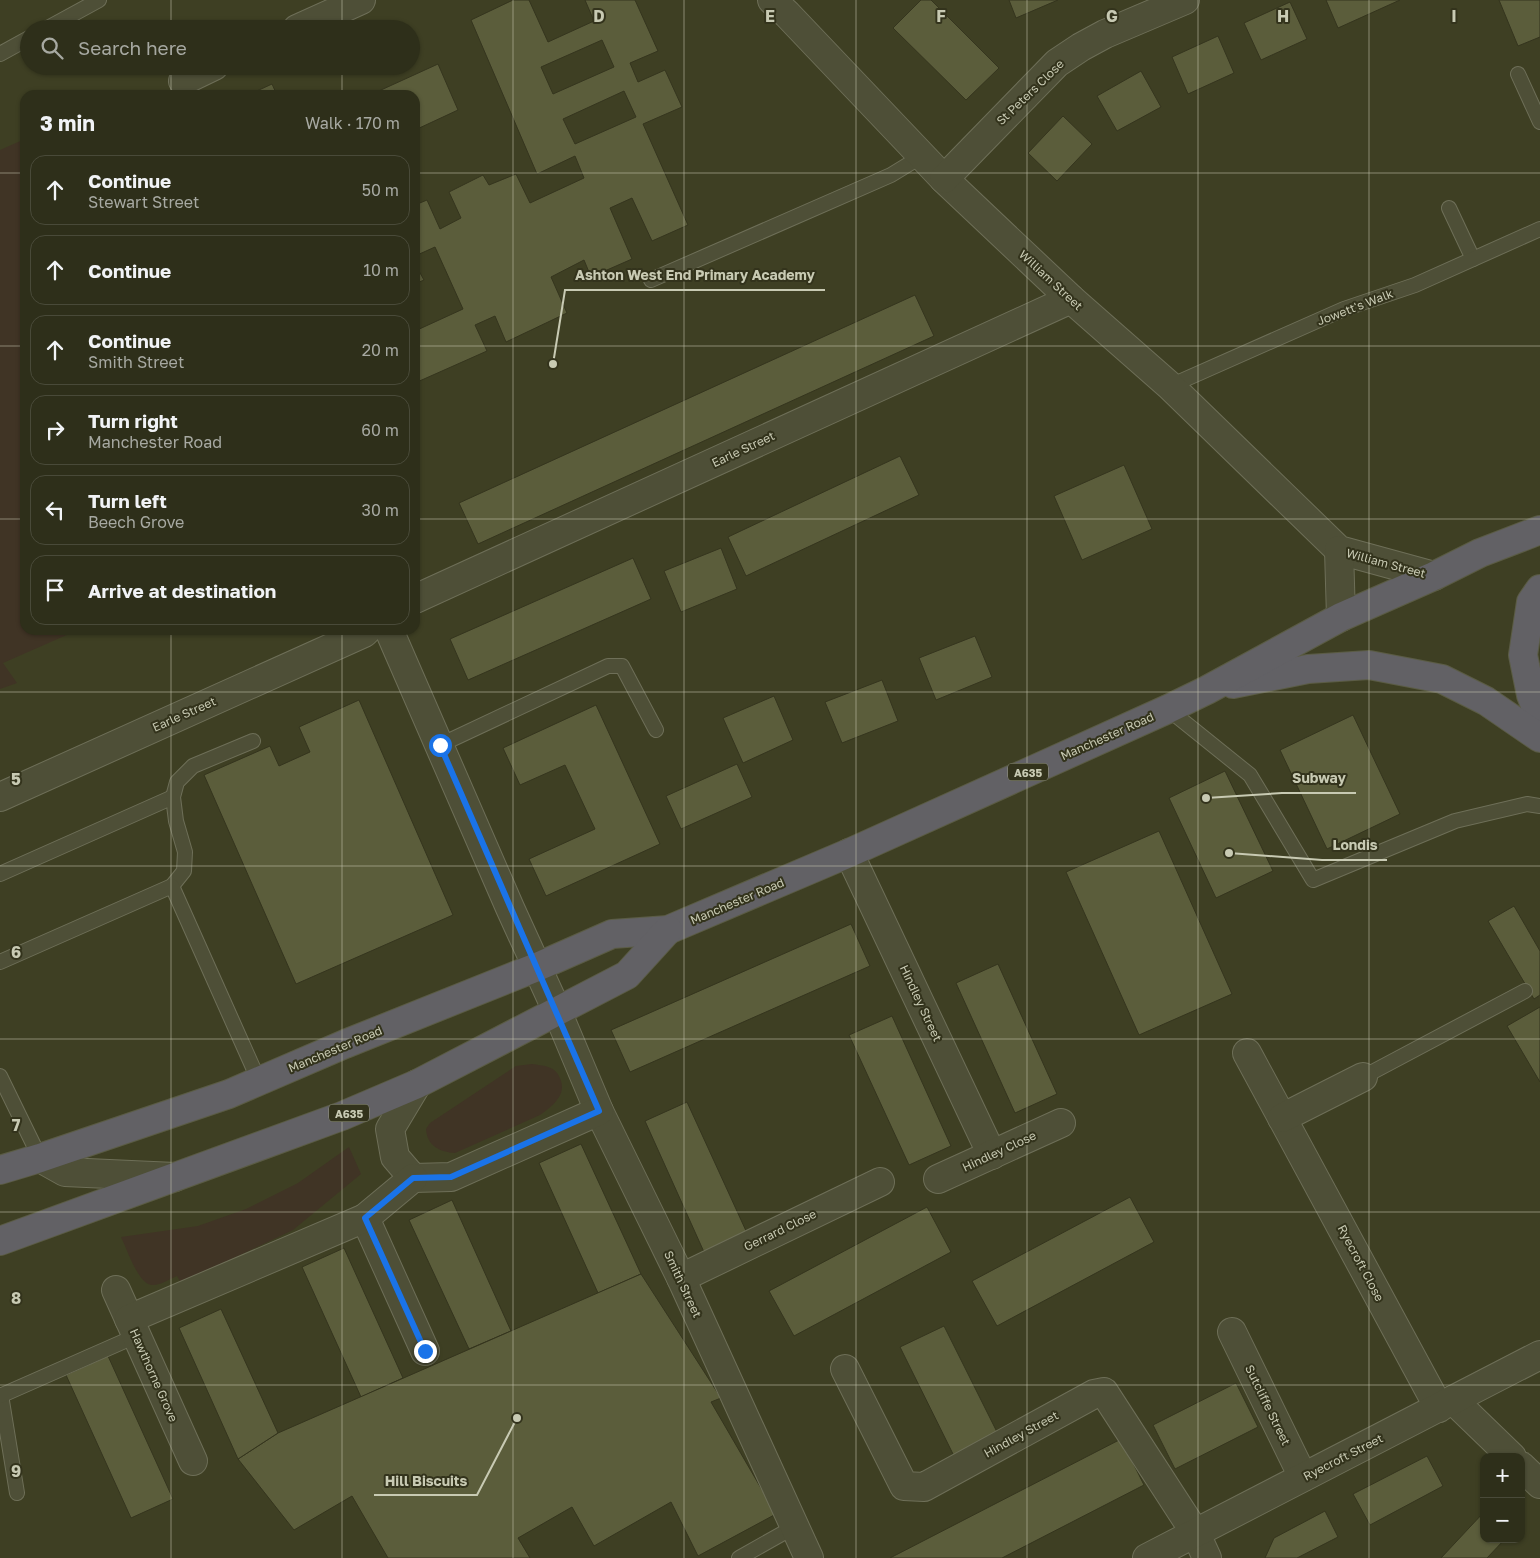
<!DOCTYPE html>
<meta charset="utf-8">
<style>
:root{--surface:#2e2f1a;--page:#3a3b27;--text:#f1f3f6;--muted:#a7a9a2;--line:#494a39}
body{margin:0;font-family:"Golos Text",sans-serif;background:var(--page);color:var(--text)}
.controls{position:absolute;right:15px;bottom:15px;display:grid;overflow:hidden;border-radius:10px;box-shadow:0 1px 4px #0004}
.controls button{width:45px;height:45px;display:grid;place-items:center;padding:0;border:0;border-bottom:1px solid var(--line);background:var(--surface);color:var(--text);font:25px sans-serif}
.stop{position:absolute;width:15px;height:15px;margin:-11px;border:4px solid #1a73e8;border-radius:50%;background:#fff}
.stop.end{background:#1a73e8;border-color:#fff;box-shadow:0 1px 5px #0008}
.list{margin:0;padding:0;list-style:none}
h2{display:flex;justify-content:space-between;align-items:center;height:65px;margin:0;padding:0 20px;font-size:21px}
h2 small{font-size:16px;font-weight:400;color:var(--muted)}
.list li{display:grid;grid-template-columns:32px 1fr auto;gap:15px;align-items:center;box-sizing:border-box;height:70px;margin:0 10px 10px;padding:0 10px;border:1px solid var(--line);border-radius:15px}
.list b{display:block;font-size:19px;white-space:nowrap}
.list p{margin:0;font-size:16px;white-space:nowrap;color:var(--muted)}
.list em{font-size:16px;font-style:normal;color:var(--muted)}
.icon{flex:none;width:28px;height:28px;fill:none;stroke:currentColor;stroke-width:2;stroke-linecap:round;stroke-linejoin:round}
.map{position:relative;flex:none;width:1540px;height:1558px;overflow:hidden}
.search{position:absolute;background:var(--surface);box-shadow:0 1px 4px #0004;left:20px;top:20px;width:400px;height:55px;display:flex;align-items:center;gap:12px;box-sizing:border-box;padding:0 18px;border-radius:28px;color:var(--muted);font-size:19px}
.panel{position:absolute;background:var(--surface);box-shadow:0 1px 4px #0004;left:20px;top:90px;width:400px;height:545px;border-radius:15px}
.map>svg:first-child{display:block}
.green{fill:#403425}
.building{fill:#5b5d3b;stroke:#35351e;fill-rule:evenodd}
.lines{fill:none;stroke-linecap:round;stroke-linejoin:round}
.service-casing{stroke:#6e6f58;stroke-width:16}
.minor-casing{stroke:#6e6f58;stroke-width:30}
.trunk-casing{stroke:#5b5c45;stroke-width:30}
.service{stroke:#4e4f37;stroke-width:14}
.minor{stroke:#4e4f37;stroke-width:28}
.trunk{stroke:#626165;stroke-width:28}
.route{stroke:#1a73e8;stroke-width:6}
.grid{fill:none;stroke:#c8cab3;stroke-width:1;stroke-opacity:0.55}
.labels{text-anchor:middle;dominant-baseline:central;stroke-width:4;stroke-linejoin:round;paint-order:stroke}
.shield{fill:#33331c;stroke:#9b9d86;stroke-width:1}
.shield-label{font-size:11px;font-weight:bold;fill:#c8cab3}
.street-label{font-size:12px;fill:#c8cab3;stroke:#33331c}
.grid-label{font-size:16px;text-anchor:middle;font-weight:bold;fill:#c8cab3;stroke:#33331c;stroke-width:4;stroke-linejoin:round;paint-order:stroke}
.leader{fill:none;stroke:#c8cab3;stroke-width:2}
.callout-dot{fill:#c8cab3;stroke:#33331c;stroke-width:2}
.callout-label{font-size:14px;text-anchor:middle;font-weight:bold;fill:#c8cab3;stroke:#33331c;stroke-width:4;stroke-linejoin:round;paint-order:stroke}
</style>
<div class="map">
<svg width="1540" height="1558" viewBox="0 0 1540 1558">
<rect width="100%" height="100%" fill="#3e3f23"/>
<g class="green">
<polygon points="25,139 25,630 78,630 3,663 17,683 0,689 0,150"/>
<path d="M532,1064C537,1065 543,1065 548,1067C555,1069 559,1074 561,1081C566,1096 551,1107 540,1115L455,1153C440,1152 427,1146 426,1129L430,1123L516,1066Z"/>
<path d="M349,1147L361,1174L293,1230L181,1283L177,1276C170,1279 159,1286 152,1285C138,1284 127,1249 121,1237L198,1226L246,1209L298,1183Z"/>
</g>
<g class="building">
<path d="M513,0H529L548,42L594,21L585,0H635L658,51L630,63L638,82L665,70L682,107L643,124L688,225L652,241L632,198L610,208L632,259L591,277L584,260L551,277L567,313L506,342L495,316L475,325L487,351L415,383V331L463,309L435,247L415,256V205L427,200L440,229L461,218L449,192L483,175L489,185L516,174L530,203L584,178L575,156L537,174L471,20ZM602,40L614,67L553,94L541,67ZM624,91L636,117L575,144L563,119Z"/>
<polygon points="921,0 931,0 999,68 966,100 893,28"/>
<polygon points="1009,0 1058,0 1016,18"/>
<polygon points="1326,0 1400,0 1338,28"/>
<polygon points="1499,0 1540,0 1540,37 1518,46"/>
<polygon points="1290,2 1307,39 1261,60 1244,23"/>
<polygon points="1218,36 1234,73 1188,94 1172,57"/>
<polygon points="438,64 458,110 415,130 415,95 370,95"/>
<polygon points="1141,71 1161,107 1117,131 1097,96"/>
<polygon points="272,84 277,95 248,95"/>
<polygon points="1063,116 1092,144 1057,181 1028,153"/>
<polygon points="415,264 424,280 415,284"/>
<polygon points="915,295 934,336 478,544 459,503"/>
<polygon points="900,456 919,495 746,576 728,537"/>
<polygon points="1124,465 1152,529 1082,560 1054,496"/>
<polygon points="721,548 737,589 681,612 664,571"/>
<polygon points="633,558 651,599 468,680 450,639"/>
<polygon points="975,636 992,677 936,700 919,658"/>
<polygon points="882,680 898,721 842,743 825,702"/>
<polygon points="774,696 793,740 743,763 723,718"/>
<polygon points="359,700 453,915 296,984 204,775 270,746 279,766 310,752 299,727"/>
<polygon points="596,705 660,844 546,896 529,859 595,829 565,765 520,785 503,748"/>
<polygon points="1353,715 1400,814 1327,849 1280,750"/>
<polygon points="737,764 752,797 681,829 666,796"/>
<polygon points="1225,771 1273,871 1216,898 1169,798"/>
<polygon points="1159,831 1232,994 1139,1035 1066,872"/>
<polygon points="1514,906 1540,951 1540,995 1534,999 1488,921"/>
<polygon points="851,924 870,966 630,1072 611,1030"/>
<polygon points="998,964 1057,1094 1015,1113 956,983"/>
<polygon points="1540,1007 1540,1082 1507,1026"/>
<polygon points="892,1016 951,1146 909,1165 849,1035"/>
<polygon points="687,1102 747,1233 704,1252 645,1121"/>
<polygon points="581,1144 641,1274 598,1293 539,1163"/>
<polygon points="1130,1197 1154,1242 997,1326 972,1281"/>
<polygon points="452,1200 511,1331 469,1349 409,1220"/>
<polygon points="927,1207 951,1252 794,1336 769,1291"/>
<polygon points="344,1248 403,1378 361,1397 302,1267"/>
<polygon points="641,1274 721,1398 711,1402 776,1514 698,1556 671,1502 594,1546 572,1507 518,1538 530,1558 388,1558 352,1496 294,1530 238,1459 278,1433"/>
<polygon points="221,1309 278,1433 238,1459 179,1328"/>
<polygon points="944,1326 998,1434 954,1456 900,1347"/>
<polygon points="108,1356 173,1499 131,1518 66,1375"/>
<polygon points="1236,1383 1258,1427 1175,1469 1153,1425"/>
<polygon points="1121,1439 1144,1485 1002,1558 890,1558"/>
<polygon points="1427,1456 1443,1486 1370,1525 1353,1494"/>
<polygon points="1325,1511 1338,1537 1297,1558 1265,1558 1274,1538"/>
<polygon points="1484,1512 1484,1539 1505,1539 1487,1558 1441,1558"/>
</g>
<g class="lines">
<g class="service-casing">
<g id="service">
<polyline points="46,29 99,0"/>
<polyline points="0,54 29,38"/>
<polyline points="1518,74 1540,122"/>
<polyline points="1449,208 1473,259"/>
<polyline points="651,280 891,175 922,156"/>
<polyline points="1170,386 1344,309 1415,285 1540,229"/>
<polyline points="1168,709 1250,775 1313,880 1455,821 1527,804 1540,806"/>
<polyline points="440,745 608,666 622,666 656,730"/>
<polyline points="0,874 173,797"/>
<polyline points="172,886 184,871 185,852 176,821 173,797 177,782 193,766 253,741"/>
<polyline points="0,962 172,886 259,1081"/>
<polyline points="0,1076 40,1158"/>
<polyline points="1363,1077 1525,991"/>
<polyline points="1,1395 17,1493"/>
<polyline points="0,1396 136,1336"/>
<polyline points="739,1558 794,1527"/>
</g>
</g>
<g class="minor-casing">
<g id="minor">
<polyline points="772,0 787,14 944,179 1071,299 1170,386 1339,550 1434,576"/>
<polyline points="297,29 361,0"/>
<polyline points="183,81 214,66"/>
<polyline points="944,179 1057,63 1081,47 1105,34 1185,0"/>
<polyline points="1339,550 1341,617"/>
<polyline points="415,599 1071,299"/>
<polyline points="389,630 510,908 557,1011 599,1111 681,1278 809,1558"/>
<polyline points="0,797 364,633 367,630"/>
<polyline points="849,853 992,1155"/>
<polyline points="1247,1053 1439,1408"/>
<polyline points="417,1084 390,1129 395,1157 413,1178 451,1177 599,1111"/>
<polyline points="1282,1118 1363,1077"/>
<polyline points="40,1158 65,1172 175,1177"/>
<polyline points="938,1179 1061,1123"/>
<polyline points="365,1218 425,1351"/>
<polyline points="681,1278 880,1182"/>
<polyline points="116,1290 193,1461"/>
<polyline points="129,1319 365,1218 413,1178"/>
<polyline points="1232,1332 1303,1477"/>
<polyline points="845,1369 904,1486 924,1487 1094,1394 1104,1392 1196,1534 1207,1558"/>
<polyline points="1453,1400 1512,1457"/>
<polyline points="1521,1466 1540,1484"/>
<polyline points="1147,1558 1540,1355"/>
</g>
</g>
<g class="trunk-casing">
<g id="trunk">
<polyline points="1540,589 1531,602 1523,655 1531,695 1540,718"/>
<polyline points="1233,684 1308,669 1369,665 1411,673 1442,679 1486,701 1540,738"/>
<polyline points="0,1170 40,1158 229,1094 345,1044 537,967 612,934 668,930 849,853 1168,709 1207,690 1341,617 1434,576 1480,553 1540,530"/>
<polyline points="0,1241 342,1116 417,1084 627,975 668,930"/>
</g>
</g>
<use href="#service" class="service"/>
<use href="#minor" class="minor"/>
<use href="#trunk" class="trunk"/>
</g>
<g class="lines">
<polyline class="route" points="425,1351 365,1218 413,1178 451,1177 599,1111 440,745"/>
</g>
<path class="grid" d="M171,0V29M342,0V29M513,0V1558M684,0V1558M856,0V1558M1027,0V1558M1198,0V1558M1369,0V1558M171,66V95M342,66V95M0,173H25M415,173H1540M0,346H25M415,346H1540M0,519H25M415,519H1540M171,630V1558M342,630V1558M0,692H1540M0,866H1540M0,1039H1540M0,1212H1540M0,1385H1540"/>
<g class="labels">
<g class="shield">
<rect x="1008" y="763.5" width="40" height="17" rx="4"/>
<rect x="329" y="1104.5" width="40" height="17" rx="4"/>
</g>
<g class="shield-label">
<text x="1028" y="772">A635</text>
<text x="349" y="1113">A635</text>
</g>
<g class="street-label">
<text transform="translate(1030 92) rotate(-44)">St Peters Close</text>
<text transform="translate(1051 280) rotate(43)">William Street</text>
<text transform="translate(1355 307) rotate(-21)">Jowett's Walk</text>
<text transform="translate(743 449) rotate(-25)">Earle Street</text>
<text transform="translate(1386 563) rotate(15)">William Street</text>
<text transform="translate(184 714) rotate(-24)">Earle Street</text>
<text transform="translate(1107 736) rotate(-24)">Manchester Road</text>
<text transform="translate(737 901) rotate(-23)">Manchester Road</text>
<text transform="translate(921 1003) rotate(65)">Hindley Street</text>
<text transform="translate(335 1049) rotate(-23)">Manchester Road</text>
<text transform="translate(999 1151) rotate(-25)">Hindley Close</text>
<text transform="translate(780 1230) rotate(-26)">Gerrard Close</text>
<text transform="translate(1361 1263) rotate(62)">Ryecroft Close</text>
<text transform="translate(683 1284) rotate(65)">Smith Street</text>
<text transform="translate(154 1375) rotate(66)">Hawthorne Grove</text>
<text transform="translate(1268 1405) rotate(64)">Sutcliffe Street</text>
<text transform="translate(1021 1434) rotate(-29)">Hindley Street</text>
<text transform="translate(1343 1457) rotate(-27)">Ryecroft Street</text>
</g>
</g>
<g class="grid-label">
<text x="599" y="22">D</text>
<text x="770" y="22">E</text>
<text x="941" y="22">F</text>
<text x="1112" y="22">G</text>
<text x="1283" y="22">H</text>
<text x="1454" y="22">I</text>
<text x="16" y="785">5</text>
<text x="16" y="958">6</text>
<text x="16" y="1131">7</text>
<text x="16" y="1304">8</text>
<text x="16" y="1477">9</text>
</g>
<path class="leader" d="M553 364L565 290H825M1206 798L1282 793H1356M1229 853L1322 860H1387M517 1418L477 1495H374"/>
<g class="callout-dot">
<circle cx="553" cy="364" r="5"/>
<circle cx="1206" cy="798" r="5"/>
<circle cx="1229" cy="853" r="5"/>
<circle cx="517" cy="1418" r="5"/>
</g>
<g class="callout-label">
<text x="695" y="280">Ashton West End Primary Academy</text>
<text x="1319" y="783">Subway</text>
<text x="1355" y="850">Londis</text>
<text x="426" y="1486">Hill Biscuits</text>
</g>
</svg>
<div class="controls">
<button>+</button>
<button>−</button>
</div>
<div class="stop" style="left:440px;top:745px"></div>
<div class="stop end" style="left:425px;top:1351px"></div>
<div class="search"><svg class="icon" aria-label="search" viewBox="0 0 24 24"><circle cx="10" cy="10" r="6"/><path d="M15 15l6 6"/></svg>Search here</div>
<section class="panel">
<h2>3 min<small>Walk · 170 m</small></h2>
<ul class="list">
<li><svg class="icon" aria-label="ahead" viewBox="0 0 24 24"><path d="M12 20V5M6 11l6-6 6 6"/></svg><div><b>Continue</b><p>Stewart Street</p></div><em>50 m</em></li>
<li><svg class="icon" aria-label="ahead" viewBox="0 0 24 24"><path d="M12 20V5M6 11l6-6 6 6"/></svg><div><b>Continue</b></div><em>10 m</em></li>
<li><svg class="icon" aria-label="ahead" viewBox="0 0 24 24"><path d="M12 20V5M6 11l6-6 6 6"/></svg><div><b>Continue</b><p>Smith Street</p></div><em>20 m</em></li>
<li><svg class="icon" aria-label="right" viewBox="0 0 24 24"><path d="M7 20v-9h11M14 6l5 5-5 5"/></svg><div><b>Turn right</b><p>Manchester Road</p></div><em>60 m</em></li>
<li><svg class="icon" aria-label="left" viewBox="0 0 24 24"><path d="M17 20v-9H6M10 6l-5 5 5 5"/></svg><div><b>Turn left</b><p>Beech Grove</p></div><em>30 m</em></li>
<li><svg class="icon" aria-label="arrive" viewBox="0 0 24 24"><path d="M6 21V4h12l-3 4 3 4H6"/></svg><div><b>Arrive at destination</b></div></li>
</ul>
</section>
</div>
